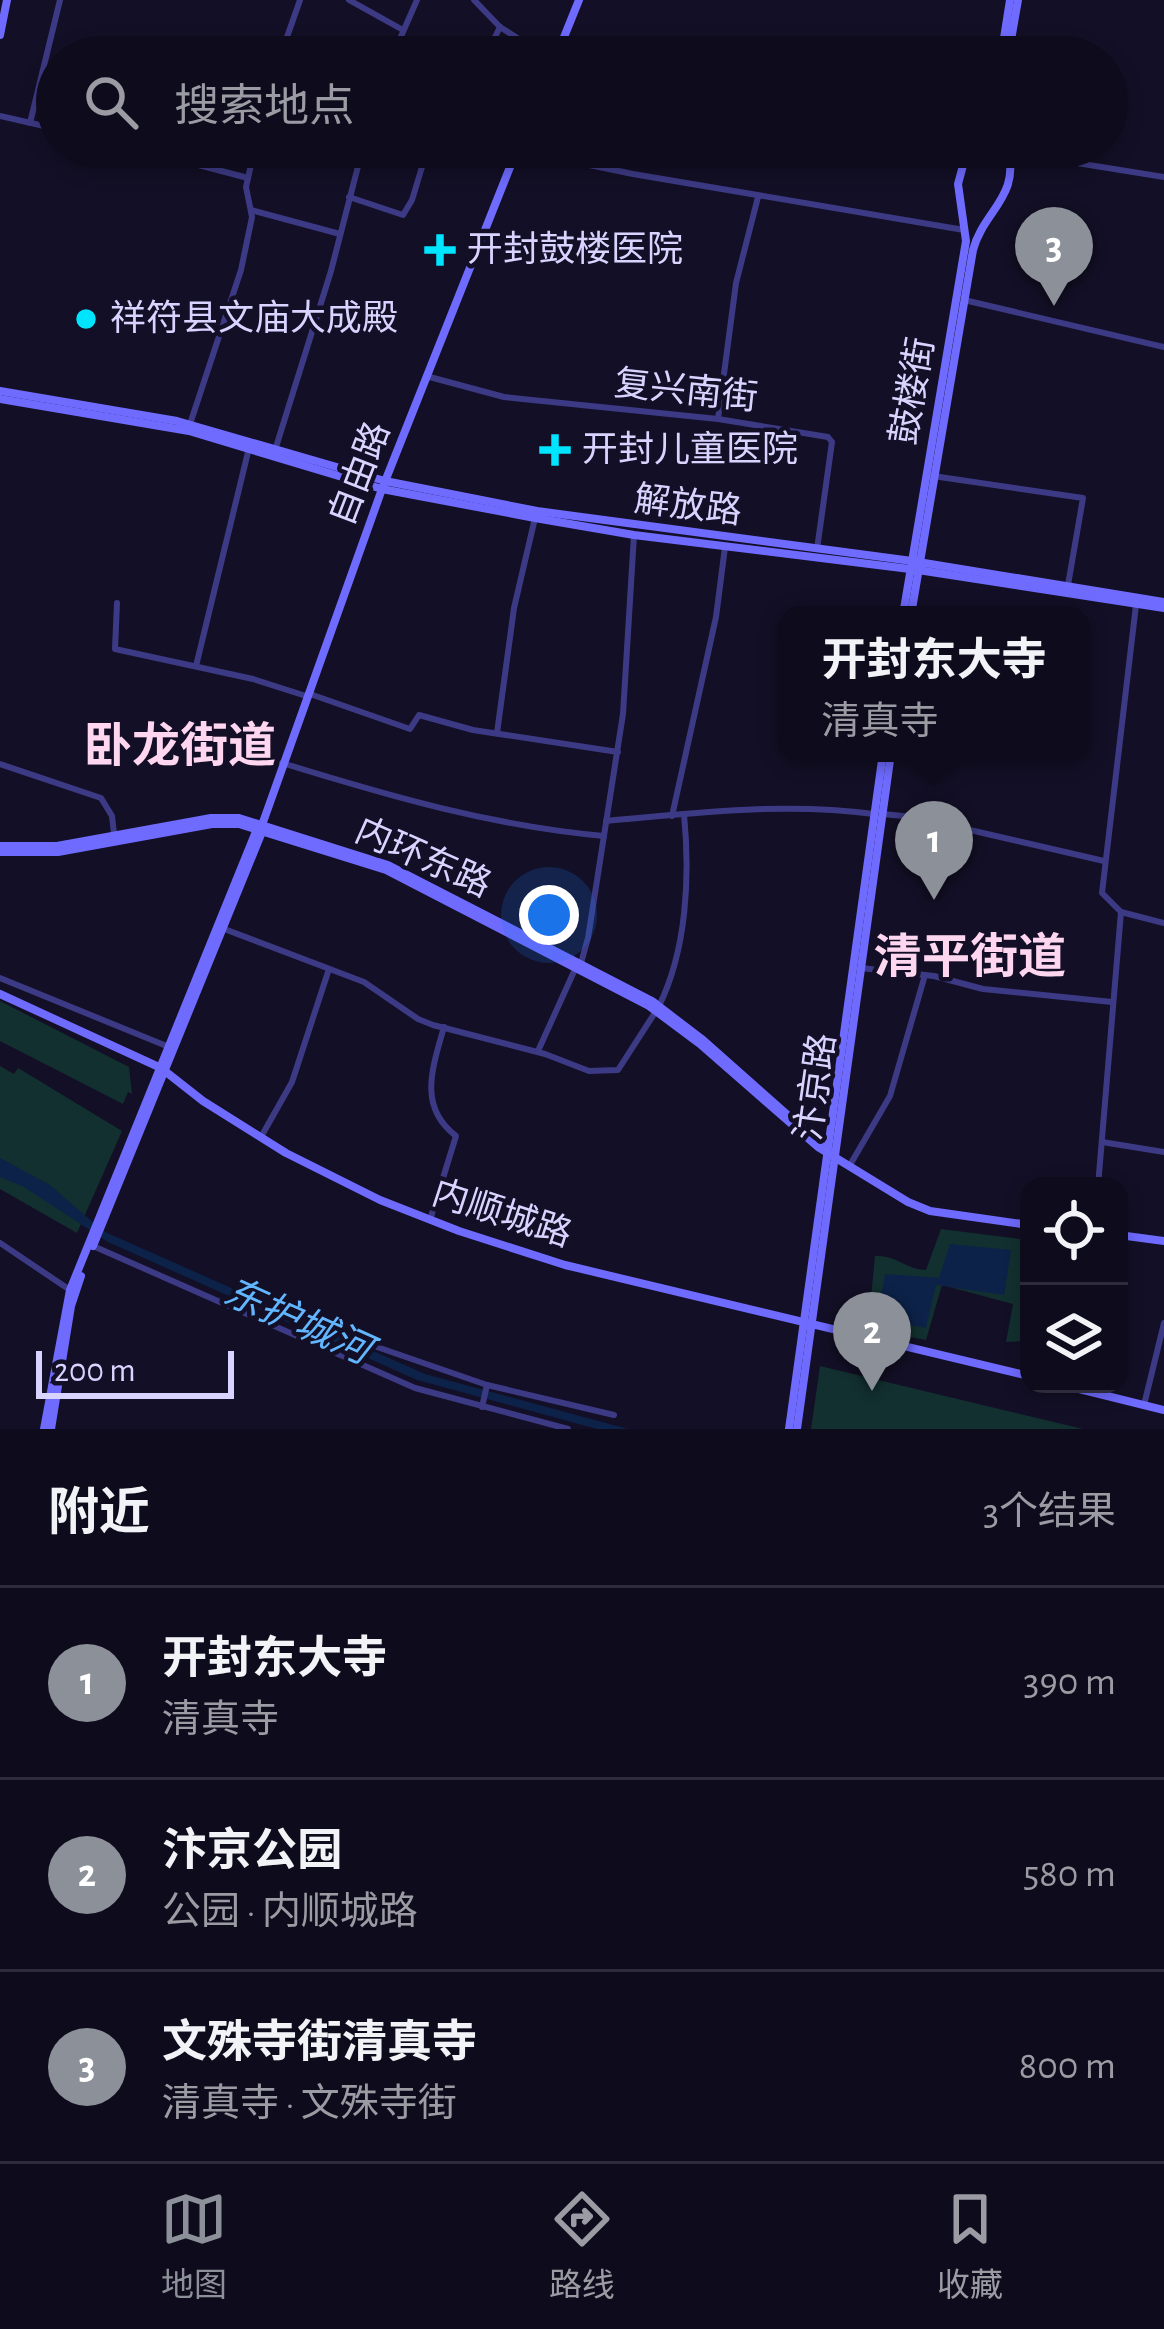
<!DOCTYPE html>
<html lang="zh">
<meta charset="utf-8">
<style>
:root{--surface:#0e0b1c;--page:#171425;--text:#f1f3f6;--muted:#9b9ba3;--line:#2e2b3b;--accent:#8c9099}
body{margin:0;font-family:"Alegreya Sans","Noto Sans SC",sans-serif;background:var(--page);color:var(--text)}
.controls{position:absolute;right:36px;bottom:36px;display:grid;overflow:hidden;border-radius:24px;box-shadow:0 6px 18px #0003}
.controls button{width:108px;height:108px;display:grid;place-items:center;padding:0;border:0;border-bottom:3px solid var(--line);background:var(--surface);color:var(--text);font:60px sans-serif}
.scale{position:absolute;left:36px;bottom:30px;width:198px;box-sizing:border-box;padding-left:12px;border:6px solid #d9d4ff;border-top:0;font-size:33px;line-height:42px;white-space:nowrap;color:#d9d4ff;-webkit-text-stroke:9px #130f26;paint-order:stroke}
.you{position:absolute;left:549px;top:915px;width:42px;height:42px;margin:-30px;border:9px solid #fff;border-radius:50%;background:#1a73e8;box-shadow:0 0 0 18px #1a73e833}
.badge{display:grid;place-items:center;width:78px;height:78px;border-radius:50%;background:var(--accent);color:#fff;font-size:39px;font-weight:700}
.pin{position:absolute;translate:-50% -99px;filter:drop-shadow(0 3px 6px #0008)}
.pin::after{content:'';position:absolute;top:63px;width:42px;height:36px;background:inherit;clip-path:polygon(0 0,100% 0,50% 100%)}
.popup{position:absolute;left:778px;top:606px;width:312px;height:156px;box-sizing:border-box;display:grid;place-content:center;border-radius:24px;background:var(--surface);filter:drop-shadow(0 3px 9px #0005);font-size:39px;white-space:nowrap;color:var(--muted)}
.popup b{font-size:45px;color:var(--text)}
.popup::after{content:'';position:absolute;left:50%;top:100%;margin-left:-24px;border:24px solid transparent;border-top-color:var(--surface)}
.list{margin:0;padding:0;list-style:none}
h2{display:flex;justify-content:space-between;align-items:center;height:156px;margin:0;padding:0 48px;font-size:51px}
h2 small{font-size:39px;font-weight:400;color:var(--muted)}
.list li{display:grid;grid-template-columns:78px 1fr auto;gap:36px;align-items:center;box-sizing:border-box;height:192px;padding:0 48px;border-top:3px solid var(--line)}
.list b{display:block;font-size:45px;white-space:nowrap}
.list p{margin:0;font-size:39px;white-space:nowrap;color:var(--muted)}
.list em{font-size:39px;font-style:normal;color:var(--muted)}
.icon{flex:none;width:66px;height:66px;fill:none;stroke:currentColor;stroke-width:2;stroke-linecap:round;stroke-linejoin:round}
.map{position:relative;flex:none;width:1164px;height:1429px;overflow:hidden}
.search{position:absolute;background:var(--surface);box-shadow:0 6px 18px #0003;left:36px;right:36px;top:36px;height:132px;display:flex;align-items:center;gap:30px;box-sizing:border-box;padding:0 42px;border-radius:66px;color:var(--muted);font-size:45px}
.sheet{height:732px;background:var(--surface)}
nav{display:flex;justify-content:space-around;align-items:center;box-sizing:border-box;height:168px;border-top:3px solid var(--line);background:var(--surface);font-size:33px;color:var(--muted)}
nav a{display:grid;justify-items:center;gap:6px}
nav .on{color:var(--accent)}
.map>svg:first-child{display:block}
.green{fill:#12302f}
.water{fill:#0c2248}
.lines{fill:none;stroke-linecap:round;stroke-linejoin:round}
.street{stroke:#3d3a85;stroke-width:6}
.secondary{stroke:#6f6bff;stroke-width:8}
.poi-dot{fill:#00e5ff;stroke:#130f26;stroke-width:4.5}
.labels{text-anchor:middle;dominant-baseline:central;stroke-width:9;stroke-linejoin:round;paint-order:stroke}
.poi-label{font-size:36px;fill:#d9d4ff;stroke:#130f26;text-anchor:start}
.street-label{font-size:36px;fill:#d9d4ff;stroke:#130f26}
.water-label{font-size:39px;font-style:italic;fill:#62b6ff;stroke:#130f26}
.district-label{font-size:48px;font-weight:bold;fill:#ffd6f0;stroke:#130f26}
</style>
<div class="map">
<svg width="1164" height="1429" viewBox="0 0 1164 1429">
<rect width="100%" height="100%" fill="#130f26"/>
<g class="green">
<polygon points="0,1001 129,1067 132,1094 128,1092 123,1104 0,1041"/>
<polygon points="0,1066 14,1074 18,1068 122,1131 77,1233 0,1189"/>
<path d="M941,1229L1029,1240V1341L1006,1342L1013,1304L942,1285L926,1340L868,1329L875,1256C897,1255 905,1269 926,1270Z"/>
<polygon points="820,1366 1083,1429 811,1429"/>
</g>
<g class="water">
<polygon points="0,1158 50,1185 103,1231 425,1374 628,1429 597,1429 417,1380 108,1242 24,1187 0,1177"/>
<polygon points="950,1244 1011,1250 1004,1295 936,1285 926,1328 877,1319 885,1274 939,1278"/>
</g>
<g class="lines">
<g class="street">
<polyline points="349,0 403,30"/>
<polyline points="474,0 500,27 547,57"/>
<polyline points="280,57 300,0"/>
<polyline points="392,57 417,0"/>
<polyline points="485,57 500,27"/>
<polyline points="0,116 57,129"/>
<polyline points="30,123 60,0"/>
<polyline points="130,147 248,178"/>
<polyline points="517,150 633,174 964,230"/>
<polyline points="1008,152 1164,177"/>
<polyline points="349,197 403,215 412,200 428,147"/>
<polyline points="251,210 340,234"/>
<polyline points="964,300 1164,347"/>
<polyline points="426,376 504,397 718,419 828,437 832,442 817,549"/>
<polyline points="718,419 736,283 758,197"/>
<polyline points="190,424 241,270 252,217 246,187 255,147"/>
<polyline points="276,447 331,271 363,147"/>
<polyline points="933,476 1083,498 1068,585"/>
<polyline points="117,603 115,649 253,679 306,696"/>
<polyline points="1136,605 1102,893 1121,912 1164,923"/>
<polyline points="196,666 249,448"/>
<polyline points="310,694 410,729 419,715 473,730 618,752"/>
<polyline points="497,733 514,608 535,518"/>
<path d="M282,763C389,796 492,826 604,836"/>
<polyline points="0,764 101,798 112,816 114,834"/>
<polyline points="882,814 914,817 1104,861"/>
<polyline points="672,816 716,617 725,547"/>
<path d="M606,821C697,813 783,802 874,814"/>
<polyline points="219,927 364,982 418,1019 433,1025 545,1054 589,1071 618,1070 656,1011"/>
<polyline points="581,963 588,938 623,714 634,535"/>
<polyline points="861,968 934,976 983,989 1112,1002"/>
<polyline points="0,978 169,1047"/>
<path d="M659,1006C687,949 690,876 684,814"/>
<polyline points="538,1051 576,967"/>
<polyline points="261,1137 292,1082 328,972"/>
<polyline points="1102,1142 1164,1152"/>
<polyline points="850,1165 890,1096 925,975"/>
<polyline points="1098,1186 1121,912"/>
<path d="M430,1220L456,1136C418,1107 432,1069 444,1027"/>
<polyline points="0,1243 70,1290"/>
<polyline points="93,1246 415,1388 568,1429"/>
<polyline points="377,1347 487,1385 614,1415"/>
<polyline points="1144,1405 1164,1323"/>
<polyline points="482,1407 487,1385"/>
</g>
<g class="secondary">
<polyline points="0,35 7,0"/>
<polyline points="556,57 579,0"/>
<polyline points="1001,57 1010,0"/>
<polyline points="1008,57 1018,0"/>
<polyline points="0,391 177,421 385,481 537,511 912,561 1164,602"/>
<polyline points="0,399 189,431 382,489 535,518 634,535 918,570 1164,608"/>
<polyline points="903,615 966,241 958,184 968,147"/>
<path d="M911,615L973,250C983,211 1022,196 1007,147"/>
<polyline points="0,846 57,846 211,818 239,818 388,865 652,1001 703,1040 826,1149"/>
<polyline points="0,852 58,852 212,824 239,824 386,870 649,1006 700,1044 818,1147 908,1202 930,1211 1029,1225"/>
<polyline points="0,994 161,1068 203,1101 286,1153 380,1200 459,1231 565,1265 1029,1376"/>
<polyline points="1119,1235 1164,1241"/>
<polyline points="93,1246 262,832"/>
<polyline points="1059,1384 1164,1410"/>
<polyline points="44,1429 70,1290 257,829 262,825 382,489 518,147"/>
<polyline points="51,1429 71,1306 81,1276"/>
<polyline points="789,1429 883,753"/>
<polyline points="797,1429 891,753"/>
</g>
</g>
<g class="poi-dot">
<path d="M434 232h12v12h12v12h-12v12h-12v-12h-12v-12h12z"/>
<circle cx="86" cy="319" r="12"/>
<path d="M549 432h12v12h12v12h-12v12h-12v-12h-12v-12h12z"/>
</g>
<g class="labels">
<g class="poi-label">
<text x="467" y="250">开封鼓楼医院</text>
<text x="110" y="319">祥符县文庙大成殿</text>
<text x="582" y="450">开封儿童医院</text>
</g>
<g class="street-label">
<text transform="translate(686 391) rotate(6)">复兴南街</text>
<text transform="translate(913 391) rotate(-80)">鼓楼街</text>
<text transform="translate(360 474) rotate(-69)">自由路</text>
<text transform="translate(688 506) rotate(7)">解放路</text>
<text transform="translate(423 858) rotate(24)">内环东路</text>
<text transform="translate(816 1087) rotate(-82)">汴京路</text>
<text transform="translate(502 1214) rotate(18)">内顺城路</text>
</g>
<g class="water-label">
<text transform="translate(297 1322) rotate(24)">东护城河</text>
</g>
<g class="district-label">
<text x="180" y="748">卧龙街道</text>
<text x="970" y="959">清平街道</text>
</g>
</g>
</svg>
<div class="controls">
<button><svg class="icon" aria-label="locate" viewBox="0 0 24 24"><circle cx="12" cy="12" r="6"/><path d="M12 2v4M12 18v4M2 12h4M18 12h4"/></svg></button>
<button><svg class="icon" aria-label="layers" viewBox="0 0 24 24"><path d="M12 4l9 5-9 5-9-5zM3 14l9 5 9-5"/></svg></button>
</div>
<div class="scale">200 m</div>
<div class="you"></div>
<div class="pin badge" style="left:934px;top:900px">1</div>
<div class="popup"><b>开封东大寺</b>清真寺</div>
<div class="pin badge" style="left:872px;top:1391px">2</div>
<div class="pin badge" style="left:1054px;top:306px">3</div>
<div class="search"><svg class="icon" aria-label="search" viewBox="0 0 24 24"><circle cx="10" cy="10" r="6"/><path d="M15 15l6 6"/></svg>搜索地点</div>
</div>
<section class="sheet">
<h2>附近<small>3个结果</small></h2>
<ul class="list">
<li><span class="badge">1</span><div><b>开封东大寺</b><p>清真寺</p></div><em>390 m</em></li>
<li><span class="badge">2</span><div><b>汴京公园</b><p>公园 · 内顺城路</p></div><em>580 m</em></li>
<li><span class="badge">3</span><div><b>文殊寺街清真寺</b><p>清真寺 · 文殊寺街</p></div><em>800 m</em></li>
</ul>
</section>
<nav>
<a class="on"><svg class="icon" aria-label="map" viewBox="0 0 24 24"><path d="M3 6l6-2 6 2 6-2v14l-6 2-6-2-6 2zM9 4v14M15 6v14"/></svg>地图</a>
<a><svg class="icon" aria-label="directions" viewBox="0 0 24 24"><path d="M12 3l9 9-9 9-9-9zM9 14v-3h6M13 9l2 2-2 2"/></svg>路线</a>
<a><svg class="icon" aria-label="saved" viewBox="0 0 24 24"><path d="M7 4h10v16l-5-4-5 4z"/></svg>收藏</a>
</nav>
